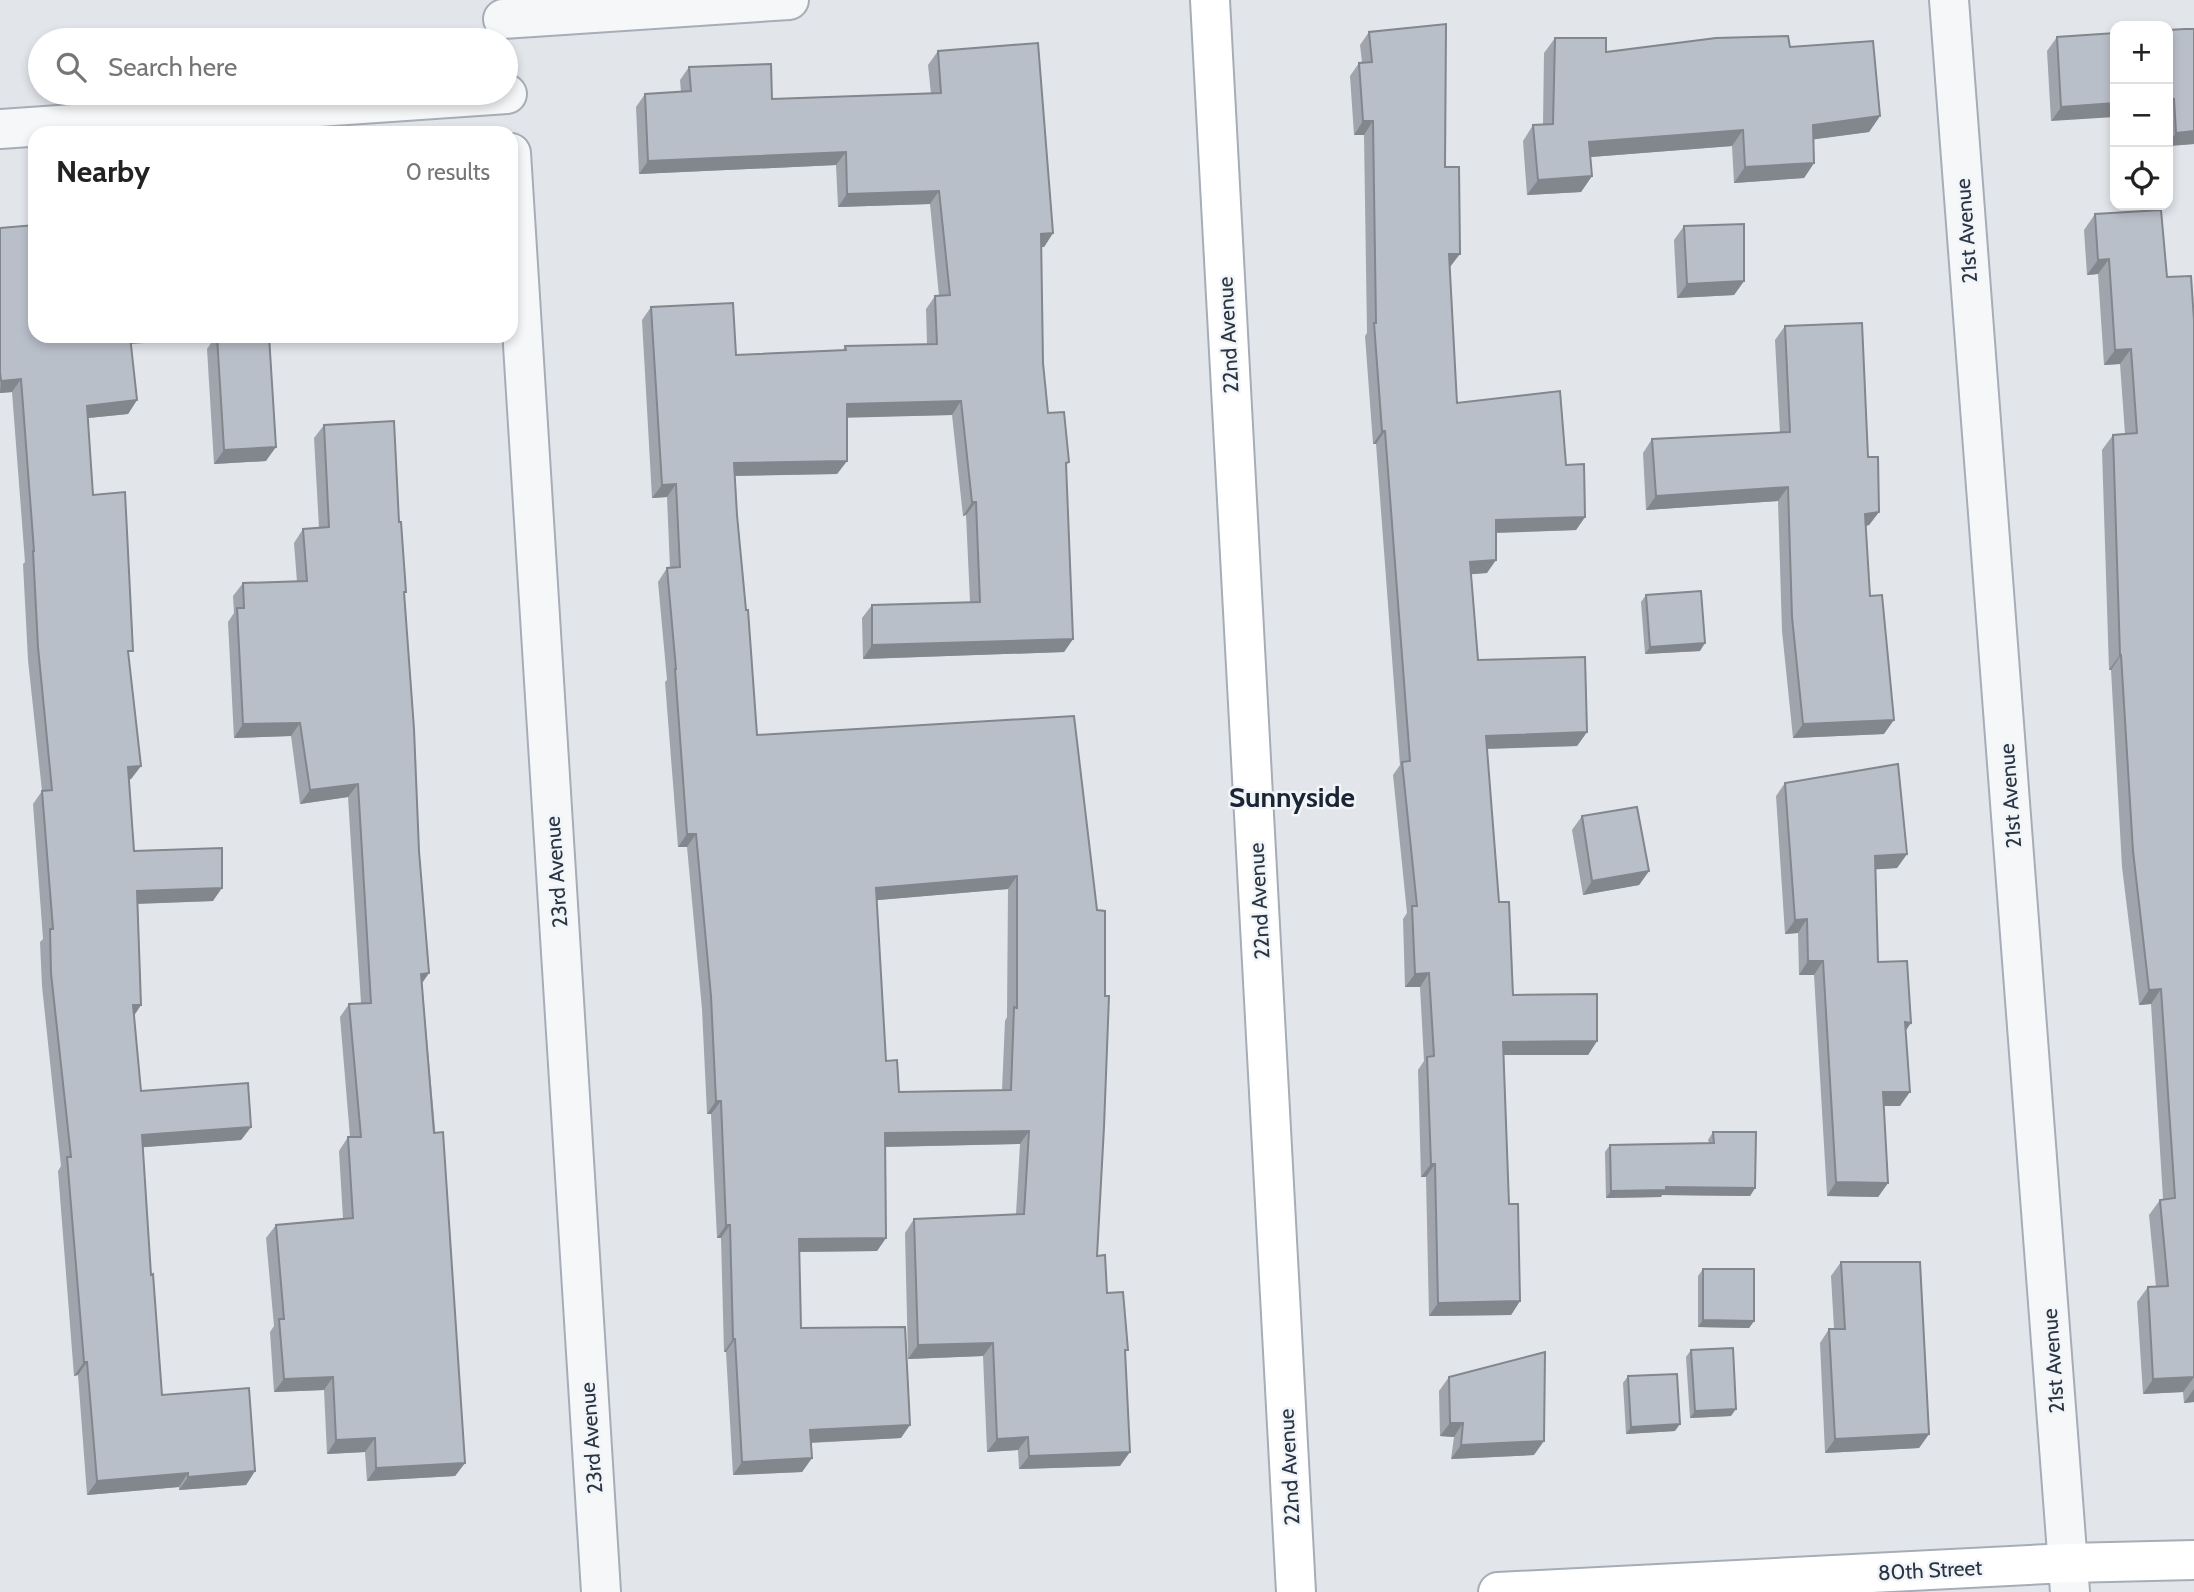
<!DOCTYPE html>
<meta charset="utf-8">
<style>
:root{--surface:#fff;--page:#f2f2f2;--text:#222;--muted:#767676;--line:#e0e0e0}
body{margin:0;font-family:Cabin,sans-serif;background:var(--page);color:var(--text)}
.controls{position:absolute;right:21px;top:21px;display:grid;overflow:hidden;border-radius:14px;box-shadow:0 4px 10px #0003}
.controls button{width:63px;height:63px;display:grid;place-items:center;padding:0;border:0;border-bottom:2px solid var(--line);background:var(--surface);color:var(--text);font:35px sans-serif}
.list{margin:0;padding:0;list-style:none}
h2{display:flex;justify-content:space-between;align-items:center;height:91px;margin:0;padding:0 28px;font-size:30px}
h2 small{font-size:23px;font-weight:400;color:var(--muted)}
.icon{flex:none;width:38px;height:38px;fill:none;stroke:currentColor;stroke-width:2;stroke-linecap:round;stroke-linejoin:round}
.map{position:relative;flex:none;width:2194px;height:1592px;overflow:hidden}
.search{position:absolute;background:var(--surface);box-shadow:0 4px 10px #0003;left:28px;top:28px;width:490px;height:77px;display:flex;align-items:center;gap:18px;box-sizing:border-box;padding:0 24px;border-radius:38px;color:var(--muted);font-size:26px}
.panel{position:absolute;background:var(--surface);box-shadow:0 4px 10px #0003;left:28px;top:126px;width:490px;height:217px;border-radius:21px}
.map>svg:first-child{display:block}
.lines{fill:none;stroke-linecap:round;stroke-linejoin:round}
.street-casing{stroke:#a7adb6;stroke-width:42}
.secondary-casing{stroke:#a7adb6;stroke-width:42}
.street{stroke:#f6f7f9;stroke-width:38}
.secondary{stroke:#fff;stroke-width:38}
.wall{fill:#9fa4ad;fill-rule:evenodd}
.shaded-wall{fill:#82868d}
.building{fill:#b9bfc9;stroke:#82868d;stroke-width:2;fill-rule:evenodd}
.labels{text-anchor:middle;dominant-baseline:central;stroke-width:5;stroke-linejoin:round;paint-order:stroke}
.street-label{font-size:21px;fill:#293444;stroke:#f2f5f8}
.district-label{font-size:28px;font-weight:bold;fill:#1c2535;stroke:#f2f5f8}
</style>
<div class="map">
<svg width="2194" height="1592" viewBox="0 0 2194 1592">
<rect width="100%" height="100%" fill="#e2e6eb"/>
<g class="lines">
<g class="street-casing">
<g id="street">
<polyline points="1949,0 2070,1592"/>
<polyline points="503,19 789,0"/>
<polyline points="0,129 507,94"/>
<polyline points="511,153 601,1592"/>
</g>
</g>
<g class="secondary-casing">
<g id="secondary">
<polyline points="1210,0 1296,1592"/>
<polyline points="1498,1592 2068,1563 2194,1560"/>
</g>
</g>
<use href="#street" class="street"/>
<use href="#secondary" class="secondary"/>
</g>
<g class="wall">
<polygon points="2168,30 2194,144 2168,146"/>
<polygon points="1369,32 1445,167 1450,267 1449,267 1457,403 1566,465 1585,517 1576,530 1496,533 1487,573 1471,574 1478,660 1587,732 1577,746 1487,749 1499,902 1513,995 1597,1041 1588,1055 1504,1055 1509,1204 1520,1301 1511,1315 1429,1316 1426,1177 1421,1177 1418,1070 1424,1061 1420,987 1405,987 1403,919 1407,913 1393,775 1400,765 1376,444 1373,444 1365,336 1367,333 1364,135 1354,135 1350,76 1359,63 1362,62 1360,45"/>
<polygon points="2115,33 2051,121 2047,51 2057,37"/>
<polygon points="1555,38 1606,52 1790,47 1880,116 1869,132 1814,139 1814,163 1804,178 1734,183 1732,146 1590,157 1592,176 1581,192 1527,195 1523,141 1533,125 1543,125 1544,53"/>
<path d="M938,51L1053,233L1044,247H1041L1043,363L1048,413L1066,467L1073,639L1064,652L863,659L862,618L872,605L970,602L966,515L963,516L952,415L847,417V461L837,474L735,476L737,515L757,735L1074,716L1097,1256L1125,1353L1120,1466L1019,1469L1018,1450L987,1452L983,1356L908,1359L905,1233L914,1219L1016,1214L1020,1144L885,1147L886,1238L877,1251L799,1252L801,1328L901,1438L811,1443L812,1458L802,1472L733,1475L726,1352H724L721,1238H717L711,1114H707L702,1009L687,847H678L665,682L667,680L658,582L667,568H670L667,497L652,498L642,320L651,307L736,355L843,350L845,346L927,344L926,309L935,296H939L930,204L838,207L836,165L639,174L636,107L645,94L681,92L680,80L689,67L772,99L931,94L928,65ZM1008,889L1007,1017L1005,1021L1002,1090L899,1092L886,1061L877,900Z"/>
<polygon points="2095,214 2167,277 2194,320 2194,1402 2184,1403 2183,1392 2143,1394 2137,1302 2148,1287 2156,1287 2149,1215 2160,1200 2163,1199 2151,1004 2139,1005 2122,867 2111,670 2109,670 2102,450 2113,435 2125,434 2120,364 2104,365 2098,274 2087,275 2084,230"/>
<polygon points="1684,226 1744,281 1734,295 1677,298 1674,240"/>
<polygon points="0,228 174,341 131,344 137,400 128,414 88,418 93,495 128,657 141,766 131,779 129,780 134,851 213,901 138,904 141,1005 134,1016 141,1091 251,1127 241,1140 143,1147 151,1275 162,1395 255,1471 246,1485 179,1490 179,1487 87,1495 78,1375 74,1376 58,1171 61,1166 42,986 40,942 43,939 33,804 42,791 28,660 23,564 25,562 12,392 0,393"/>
<polygon points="1785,326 1868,457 1879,512 1869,525 1866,526 1870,596 1884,734 1793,738 1782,631 1778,501 1646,510 1643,453 1652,439 1780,433 1775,340"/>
<polygon points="216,336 269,336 266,461 214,464 207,349"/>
<polygon points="324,425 399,522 419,851 429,973 422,983 465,1463 455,1476 367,1481 365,1452 327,1454 324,1390 274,1392 270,1332 274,1326 266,1238 276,1225 343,1219 339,1151 348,1137 350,1137 340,1017 349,1004 361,1003 348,797 300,804 291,736 234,738 228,622 234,613 233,596 243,583 297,582 294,543 303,529 319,528 314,438"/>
<polygon points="1646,595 1700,651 1645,654 1641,602"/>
<polygon points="1785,783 1907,854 1897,868 1876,869 1878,962 1906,1031 1900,1106 1884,1106 1888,1183 1878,1197 1827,1196 1814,975 1799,975 1798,933 1785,934 1776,796"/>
<polygon points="1582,816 1649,871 1639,885 1583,895 1572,830"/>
<polygon points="1713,1132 1755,1188 1750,1196 1662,1195 1661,1197 1606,1198 1605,1152 1610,1145 1709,1143 1708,1140"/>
<polygon points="1841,1262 1929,1434 1919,1448 1825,1453 1820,1343 1829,1329 1834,1329 1831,1276"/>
<polygon points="1703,1269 1754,1321 1749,1328 1698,1327 1698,1276"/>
<polygon points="1691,1350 1731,1416 1690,1418 1686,1357"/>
<polygon points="1628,1376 1675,1431 1626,1434 1623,1383"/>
<polygon points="1449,1377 1534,1455 1451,1459 1454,1437 1440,1436 1439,1391"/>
</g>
<g class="shaded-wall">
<polygon points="2174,99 2168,108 2168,100"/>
<polygon points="2115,103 2115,117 2051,121 2061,107"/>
<polygon points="1880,116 1869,132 1802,141 1813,125"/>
<polygon points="1363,121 1373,121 1364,135 1354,135"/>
<polygon points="1743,130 1732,146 1578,158 1589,142"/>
<polygon points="2194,131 2194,144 2168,146 2168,144 2176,133"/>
<polygon points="846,152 836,165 639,174 648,161"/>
<polygon points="1814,163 1804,178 1734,183 1745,167"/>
<polygon points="1592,176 1581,192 1527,195 1538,180"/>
<polygon points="939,191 930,204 838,207 847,194"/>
<polygon points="1053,233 1044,247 1031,248 1041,234"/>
<polygon points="1449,254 1460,254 1450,267 1439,267"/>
<polygon points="2109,259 2098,274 2087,275 2098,260"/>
<polygon points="1744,281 1734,295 1677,298 1687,284"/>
<polygon points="126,336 178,336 174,341 120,344"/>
<polygon points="2131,349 2120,364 2104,365 2115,350"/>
<polygon points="21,379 12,392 0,393 1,381"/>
<polygon points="137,400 128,414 78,419 87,406"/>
<polygon points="961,401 952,415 837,418 847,404"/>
<polygon points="1382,431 1385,431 1376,444 1373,444"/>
<polygon points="276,447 266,461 214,464 224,450"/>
<polygon points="847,461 837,474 725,476 734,463"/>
<polygon points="676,484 667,497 652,498 662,485"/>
<polygon points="1788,487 1778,501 1646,510 1656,496"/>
<polygon points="972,502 976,502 966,515 963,516"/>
<polygon points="1879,512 1869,525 1856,528 1865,514"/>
<polygon points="1585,517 1576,530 1486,533 1496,520"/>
<polygon points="1496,560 1487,573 1461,575 1470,562"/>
<polygon points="1073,639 1064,652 863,659 872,645"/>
<polygon points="1705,643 1700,651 1645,654 1650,647"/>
<polygon points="2120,655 2121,655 2111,670 2109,670"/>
<polygon points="1894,720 1884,734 1793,738 1803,724"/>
<polygon points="300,723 291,736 234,738 243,724"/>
<polygon points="1587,732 1577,746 1476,749 1486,736"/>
<polygon points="141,766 131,779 119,780 128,767"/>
<polygon points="358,784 348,797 300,804 310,790"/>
<polygon points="687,834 696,834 687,847 678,847"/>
<polygon points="1907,854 1897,868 1866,870 1875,856"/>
<polygon points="1649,871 1639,885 1583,895 1592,881"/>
<polygon points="1017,876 1008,889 867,901 876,888"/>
<polygon points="222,888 213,901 128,904 137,891"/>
<polygon points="1807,919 1798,933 1785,934 1795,920"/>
<polygon points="1808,961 1823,961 1814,975 1799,975"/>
<polygon points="429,973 420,986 421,974"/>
<polygon points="1429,973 1420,987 1405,987 1415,974"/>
<polygon points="2161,989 2151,1004 2139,1005 2149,990"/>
<polygon points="133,1005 141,1005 132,1018"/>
<polygon points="1905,1022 1911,1023 1902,1036"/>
<polygon points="1597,1041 1588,1055 1494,1055 1503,1042"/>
<polygon points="1883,1092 1910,1092 1900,1106 1873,1106"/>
<polygon points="716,1101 721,1101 711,1114 707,1114"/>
<polygon points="251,1127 241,1140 133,1148 142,1135"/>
<polygon points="1029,1131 1020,1144 876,1147 885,1133"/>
<polygon points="1431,1164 1435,1164 1426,1177 1421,1177"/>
<polygon points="1836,1182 1888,1183 1878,1197 1827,1196"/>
<polygon points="1666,1187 1755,1188 1750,1196 1662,1195 1661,1197 1606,1198 1611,1191"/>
<polygon points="726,1225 730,1225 721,1238 717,1238"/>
<polygon points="886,1238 877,1251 790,1252 799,1239"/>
<polygon points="1520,1301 1511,1315 1429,1316 1438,1303"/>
<polygon points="1703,1320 1754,1321 1749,1328 1698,1327"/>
<polygon points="733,1339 735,1339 726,1352 724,1352"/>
<polygon points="993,1343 983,1356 908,1359 918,1345"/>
<polygon points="84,1362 87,1362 78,1375 74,1376"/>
<polygon points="333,1377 324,1390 274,1392 284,1379"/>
<polygon points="2194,1377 2183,1392 2143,1394 2153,1379"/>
<polygon points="2194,1389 2194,1402 2184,1403"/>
<polygon points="1736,1409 1731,1416 1690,1418 1695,1411"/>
<polygon points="1450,1423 1463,1423 1454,1437 1440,1436"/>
<polygon points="1680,1424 1675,1431 1626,1434 1631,1427"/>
<polygon points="910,1425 901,1438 801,1443 810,1430"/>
<polygon points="1929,1434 1919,1448 1825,1453 1835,1439"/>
<polygon points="1028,1437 1018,1450 987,1452 997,1439"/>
<polygon points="375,1438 365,1452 327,1454 336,1440"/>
<polygon points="1544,1441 1534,1455 1451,1459 1461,1445"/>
<polygon points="1130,1452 1120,1466 1019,1469 1029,1456"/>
<polygon points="812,1458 802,1472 733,1475 742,1462"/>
<polygon points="465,1463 455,1476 367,1481 376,1468"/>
<polygon points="255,1471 246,1485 179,1490 188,1477"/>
<polygon points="188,1473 179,1487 87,1495 97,1481"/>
</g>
<g class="building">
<polygon points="1446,24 1445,167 1459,167 1460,254 1449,254 1457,403 1560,391 1566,465 1584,464 1585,517 1496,520 1496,560 1470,562 1478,660 1585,657 1587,732 1486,736 1499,902 1509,902 1513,995 1597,994 1597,1041 1503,1042 1509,1204 1518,1204 1520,1301 1438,1303 1435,1164 1431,1164 1427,1057 1434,1056 1429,973 1415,974 1412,906 1417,906 1402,762 1410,761 1385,431 1382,431 1374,323 1376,323 1373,121 1363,121 1359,63 1372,62 1369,32"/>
<polygon points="2185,29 2194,29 2194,131 2176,133 2174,99 2168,100 2168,30"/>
<polygon points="2115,33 2115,103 2061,107 2057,37"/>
<polygon points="1788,36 1790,47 1873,41 1880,116 1813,125 1814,163 1745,167 1743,130 1589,142 1592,176 1538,180 1533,125 1553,124 1555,38 1606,38 1606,52 1716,38"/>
<path d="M1038,43L1053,233L1041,234L1043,363L1048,413L1064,412L1069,462L1066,463L1073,639L872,645V605L980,602L976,502H972L961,401L847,404V461L734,463L737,515L746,610H748L757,735L1074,716L1097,910L1105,911V996H1109L1104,1127L1097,1256L1105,1255L1107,1293L1123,1292L1128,1350H1125L1130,1452L1029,1456L1028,1437L997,1439L993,1343L918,1345L914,1219L1024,1214L1029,1131L885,1133L886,1238L799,1239L801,1328L905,1327L910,1425L810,1430L812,1458L742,1462L735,1339H733L730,1225H726L721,1101H716L711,996L696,834H687L675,669H676L667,568L680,567L676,484L662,485L651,307L733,303L736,355L846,350L845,346L937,344L935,296L950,295L939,191L847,194L846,152L648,161L645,94L691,91L689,67L771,64L772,99L941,93L938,51ZM1017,876V1008L1014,1007L1011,1090L899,1092L897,1060L886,1061L876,888Z"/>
<polygon points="2161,210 2167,277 2191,276 2194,320 2194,1377 2153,1379 2148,1287 2168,1286 2160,1200 2175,1198 2161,989 2149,990 2133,851 2121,655 2120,655 2113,435 2137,433 2131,349 2115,350 2109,259 2098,260 2095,214"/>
<polygon points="1744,224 1744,281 1687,284 1684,226"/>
<polygon points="35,225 35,336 130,336 137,400 87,406 93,495 125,492 133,651 128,651 141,766 128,767 134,851 222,848 222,888 137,891 141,1005 133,1005 141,1091 248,1083 251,1127 142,1135 151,1275 153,1274 162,1395 249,1388 255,1471 188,1477 188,1473 97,1481 87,1362 84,1362 67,1157 71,1157 51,973 50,929 53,929 42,791 52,790 38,647 33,551 34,551 21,379 1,381 0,372 0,228"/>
<polygon points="1862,323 1868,457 1878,457 1879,512 1865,514 1870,596 1882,595 1894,720 1803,724 1792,617 1788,487 1656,496 1652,439 1790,432 1785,326"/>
<polygon points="217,336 269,336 276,447 224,450"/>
<polygon points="394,421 399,522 401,522 406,592 404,592 414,729 419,851 429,973 421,974 434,1133 443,1132 465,1463 376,1468 375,1438 336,1440 333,1377 284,1379 279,1319 284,1319 276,1225 353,1218 348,1137 361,1137 349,1004 371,1003 358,784 310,790 300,723 243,724 237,608 244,608 243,583 307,581 303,529 329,527 324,425"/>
<polygon points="1701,591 1705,643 1650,647 1646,595"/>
<polygon points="1898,764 1907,854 1875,856 1878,962 1907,961 1911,1023 1905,1022 1910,1092 1883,1092 1888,1183 1836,1182 1823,961 1808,961 1807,919 1795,920 1785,783"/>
<polygon points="1637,807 1649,871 1592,881 1582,816"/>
<polygon points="1713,1132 1756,1132 1755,1188 1666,1187 1666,1190 1611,1191 1610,1145 1714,1143"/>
<polygon points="1841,1262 1920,1262 1929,1434 1835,1439 1829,1329 1845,1329"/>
<polygon points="1703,1269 1754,1269 1754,1321 1703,1320"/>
<polygon points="1733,1348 1736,1409 1695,1411 1691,1350"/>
<polygon points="1545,1352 1544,1441 1461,1445 1463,1423 1450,1423 1449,1377"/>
<polygon points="1677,1374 1680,1424 1631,1427 1628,1376"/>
</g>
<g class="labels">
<g class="street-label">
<text transform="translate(1966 231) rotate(-94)">21st Avenue</text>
<text transform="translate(1228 335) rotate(-93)">22nd Avenue</text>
<text transform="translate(2010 796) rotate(-94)">21st Avenue</text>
<text transform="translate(556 872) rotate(-94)">23rd Avenue</text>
<text transform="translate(1259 901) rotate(-93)">22nd Avenue</text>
<text transform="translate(2053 1361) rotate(-94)">21st Avenue</text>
<text transform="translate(591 1438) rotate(-94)">23rd Avenue</text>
<text transform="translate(1289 1467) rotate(-93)">22nd Avenue</text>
<text transform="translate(1930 1570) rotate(-3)">80th Street</text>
</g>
<g class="district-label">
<text x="1292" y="797">Sunnyside</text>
</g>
</g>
</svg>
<div class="controls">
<button>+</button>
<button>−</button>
<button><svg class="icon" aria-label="locate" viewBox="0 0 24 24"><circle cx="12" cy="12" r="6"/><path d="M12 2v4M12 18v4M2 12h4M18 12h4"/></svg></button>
</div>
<div class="search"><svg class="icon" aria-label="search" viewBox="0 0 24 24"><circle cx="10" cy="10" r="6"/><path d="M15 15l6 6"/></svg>Search here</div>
<section class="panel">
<h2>Nearby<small>0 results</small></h2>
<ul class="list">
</ul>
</section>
</div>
